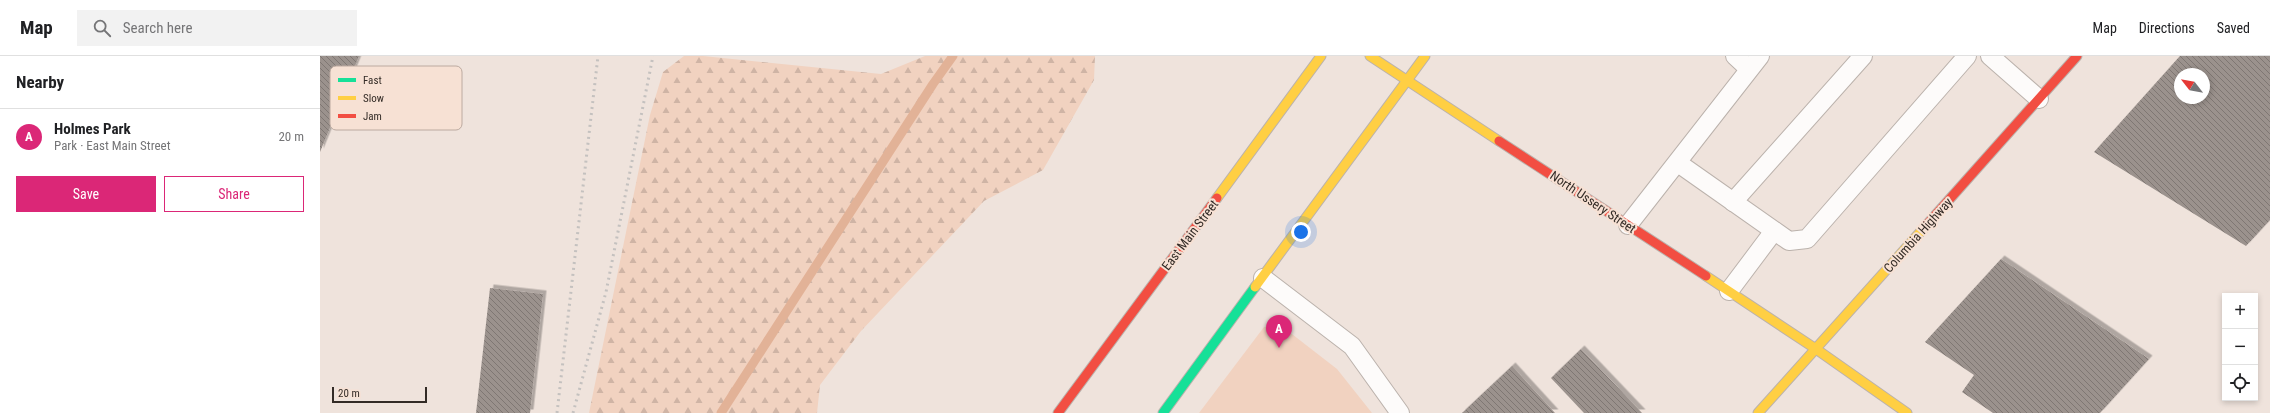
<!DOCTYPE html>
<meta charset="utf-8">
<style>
:root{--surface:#fff;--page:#f2f2f2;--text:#202124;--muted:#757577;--line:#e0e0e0;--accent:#db2777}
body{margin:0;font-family:"Roboto Condensed",sans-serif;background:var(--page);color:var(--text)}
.controls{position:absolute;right:12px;bottom:12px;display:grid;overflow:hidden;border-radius:0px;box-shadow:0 2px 6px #0003}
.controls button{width:36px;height:36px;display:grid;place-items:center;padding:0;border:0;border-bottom:1px solid var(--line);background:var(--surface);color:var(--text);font:20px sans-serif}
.compass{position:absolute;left:1854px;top:12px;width:36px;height:36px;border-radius:50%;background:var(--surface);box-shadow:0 2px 6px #0003;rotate:301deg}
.scale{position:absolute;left:12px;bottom:10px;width:95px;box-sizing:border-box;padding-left:4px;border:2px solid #332b26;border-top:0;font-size:11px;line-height:14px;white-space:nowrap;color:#332b26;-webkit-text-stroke:3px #f7e1d4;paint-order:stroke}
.you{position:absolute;left:981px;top:176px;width:14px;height:14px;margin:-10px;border:3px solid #fff;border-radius:50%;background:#1a73e8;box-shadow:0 0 0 6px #1a73e833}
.badge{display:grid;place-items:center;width:26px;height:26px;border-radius:50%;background:var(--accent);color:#fff;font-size:13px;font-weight:700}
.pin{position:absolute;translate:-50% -33px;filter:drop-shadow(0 1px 2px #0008)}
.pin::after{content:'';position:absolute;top:21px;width:14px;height:12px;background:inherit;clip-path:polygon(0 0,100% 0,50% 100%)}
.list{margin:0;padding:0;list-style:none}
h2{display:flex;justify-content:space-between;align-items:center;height:52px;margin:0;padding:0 16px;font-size:17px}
h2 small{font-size:13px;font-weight:400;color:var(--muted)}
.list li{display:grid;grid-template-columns:26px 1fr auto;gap:12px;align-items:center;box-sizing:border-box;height:56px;padding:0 16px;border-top:1px solid var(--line)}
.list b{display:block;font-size:15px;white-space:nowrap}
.list p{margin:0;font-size:13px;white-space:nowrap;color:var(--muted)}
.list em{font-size:13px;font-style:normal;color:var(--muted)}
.actions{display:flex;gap:8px;padding:12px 16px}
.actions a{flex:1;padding:9px 0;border:1px solid var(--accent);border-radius:0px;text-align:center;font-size:14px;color:var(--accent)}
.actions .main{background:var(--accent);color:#fff}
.icon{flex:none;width:22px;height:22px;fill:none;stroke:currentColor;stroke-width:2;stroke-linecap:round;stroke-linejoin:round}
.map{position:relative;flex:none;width:1950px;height:357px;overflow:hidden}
header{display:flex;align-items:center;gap:24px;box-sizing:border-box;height:56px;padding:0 20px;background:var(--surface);border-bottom:1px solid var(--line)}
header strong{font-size:19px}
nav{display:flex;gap:22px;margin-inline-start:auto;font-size:14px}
.search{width:280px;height:36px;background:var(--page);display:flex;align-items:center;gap:10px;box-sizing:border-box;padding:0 14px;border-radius:0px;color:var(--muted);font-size:15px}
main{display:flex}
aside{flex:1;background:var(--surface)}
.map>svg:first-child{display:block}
.forest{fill:url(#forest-firs)}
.park{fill:#f1d2c0}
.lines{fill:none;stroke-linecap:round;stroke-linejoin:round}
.stream{stroke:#e2b297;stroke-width:9}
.building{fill:url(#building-back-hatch);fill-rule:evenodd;filter:url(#shadow)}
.lane-casing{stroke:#bbb2ac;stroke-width:20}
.fast-casing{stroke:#bbb2ac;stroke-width:11}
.slow-casing{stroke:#bbb2ac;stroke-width:11}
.jam-casing{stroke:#bbb2ac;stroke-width:11}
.lane{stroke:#fdfbfa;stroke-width:18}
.fast{stroke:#16e098;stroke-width:9}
.slow{stroke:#ffcf43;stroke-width:9}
.jam{stroke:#f24e42;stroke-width:9}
.rail{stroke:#c4c1bf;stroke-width:3;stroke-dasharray:2 4;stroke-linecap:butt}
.labels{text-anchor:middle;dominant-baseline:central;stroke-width:4;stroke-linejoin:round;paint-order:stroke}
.street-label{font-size:13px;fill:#332b26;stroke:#f7e1d4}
.key{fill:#f7e1d4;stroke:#bcaaa0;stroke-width:1}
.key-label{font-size:11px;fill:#332b26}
</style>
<header>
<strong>Map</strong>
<div class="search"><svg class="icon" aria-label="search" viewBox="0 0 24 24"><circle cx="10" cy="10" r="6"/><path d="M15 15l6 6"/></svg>Search here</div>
<nav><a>Map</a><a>Directions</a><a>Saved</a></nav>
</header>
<main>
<aside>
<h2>Nearby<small></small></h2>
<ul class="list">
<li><span class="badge">A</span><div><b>Holmes Park</b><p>Park · East Main Street</p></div><em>20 m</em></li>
</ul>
<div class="actions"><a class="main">Save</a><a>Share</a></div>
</aside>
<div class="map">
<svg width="1950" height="357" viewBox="0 0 1950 357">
<defs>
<pattern id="forest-firs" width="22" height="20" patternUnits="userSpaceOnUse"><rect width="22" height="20" fill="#f1d2c0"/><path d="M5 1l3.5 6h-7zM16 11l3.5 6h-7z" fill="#cfb4a5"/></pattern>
<pattern id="building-back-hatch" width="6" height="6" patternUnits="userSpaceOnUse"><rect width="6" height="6" fill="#9b928d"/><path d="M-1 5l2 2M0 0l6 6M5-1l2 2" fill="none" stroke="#7f7773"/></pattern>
<filter id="shadow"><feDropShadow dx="3.5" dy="-3.5" stdDeviation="0" flood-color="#0004"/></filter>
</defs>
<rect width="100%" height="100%" fill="#efe3dc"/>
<polygon class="forest" points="364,0 383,0 561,18 605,0 775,0 774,24 723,114 664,145 541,275 500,329 497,357 269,357 330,59 343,16"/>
<polygon class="park" points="959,268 1017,313 1052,357 879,357 944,271"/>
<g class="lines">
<polyline class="stream" points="401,357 613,28 633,0"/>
</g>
<g class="building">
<polygon points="0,0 39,0 0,96"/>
<path d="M1860,0H1950V164L1926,190L1774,96ZM1860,18H1884V42H1860Z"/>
<polygon points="1681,203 1829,303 1780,357 1673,357 1642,336 1654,319 1605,286"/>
<polygon points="170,232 223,238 210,357 156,357"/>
<polygon points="1261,293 1322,357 1264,357 1231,322"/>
<polygon points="1192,310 1235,357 1142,357"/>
</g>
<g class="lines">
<g class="lane-casing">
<g id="lane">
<polyline points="1415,0 1429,13"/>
<polyline points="1670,0 1719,43"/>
<polyline points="1358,107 1469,185 1487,183 1647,0"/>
<polyline points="1413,146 1543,0"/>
<polyline points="1308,169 1440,0"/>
<polyline points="943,222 1032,290 1080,357"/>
<polyline points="1409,235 1454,175"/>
</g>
</g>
<g class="fast-casing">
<polyline id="fast" points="843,357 935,231"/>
</g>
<g class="slow-casing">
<g id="slow">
<polyline points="1050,0 1179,85"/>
<polyline points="897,142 1001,0"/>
<polyline points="1386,220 1496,293 1587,357"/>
<polyline points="935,231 1105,0"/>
<polyline points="1438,357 1603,173"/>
</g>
</g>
<g class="jam-casing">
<g id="jam">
<polyline points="1179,85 1386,220"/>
<polyline points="1603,173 1757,0"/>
<polyline points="738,357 897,142"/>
</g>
</g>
<use href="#lane" class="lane"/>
<use href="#fast" class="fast"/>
<use href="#slow" class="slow"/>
<use href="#jam" class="jam"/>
<g class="rail">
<polyline points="237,357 278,0"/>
<polyline points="253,357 286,236 333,0"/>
</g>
</g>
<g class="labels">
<g class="street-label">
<text transform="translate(1273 146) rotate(34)">North Ussery Street</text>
<text transform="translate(870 179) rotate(-53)">East Main Street</text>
<text transform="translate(1598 179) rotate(-48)">Columbia Highway</text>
</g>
</g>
<rect x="10" y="10" width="132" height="64" rx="6" class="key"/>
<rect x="18" y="22" width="18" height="4" fill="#16e098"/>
<rect x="18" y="40" width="18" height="4" fill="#ffcf43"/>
<rect x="18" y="58" width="18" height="4" fill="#f24e42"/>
<g class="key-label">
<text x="43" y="28">Fast</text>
<text x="43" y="46">Slow</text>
<text x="43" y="64">Jam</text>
</g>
</svg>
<div class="controls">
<button>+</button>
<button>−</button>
<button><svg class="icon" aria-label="locate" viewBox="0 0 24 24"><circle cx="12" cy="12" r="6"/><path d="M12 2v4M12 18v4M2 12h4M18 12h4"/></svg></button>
</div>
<svg class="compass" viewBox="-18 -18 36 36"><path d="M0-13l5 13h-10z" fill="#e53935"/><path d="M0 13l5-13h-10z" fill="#757577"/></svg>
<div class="scale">20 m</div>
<div class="you"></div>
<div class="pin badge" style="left:959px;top:292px">A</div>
</div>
</main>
